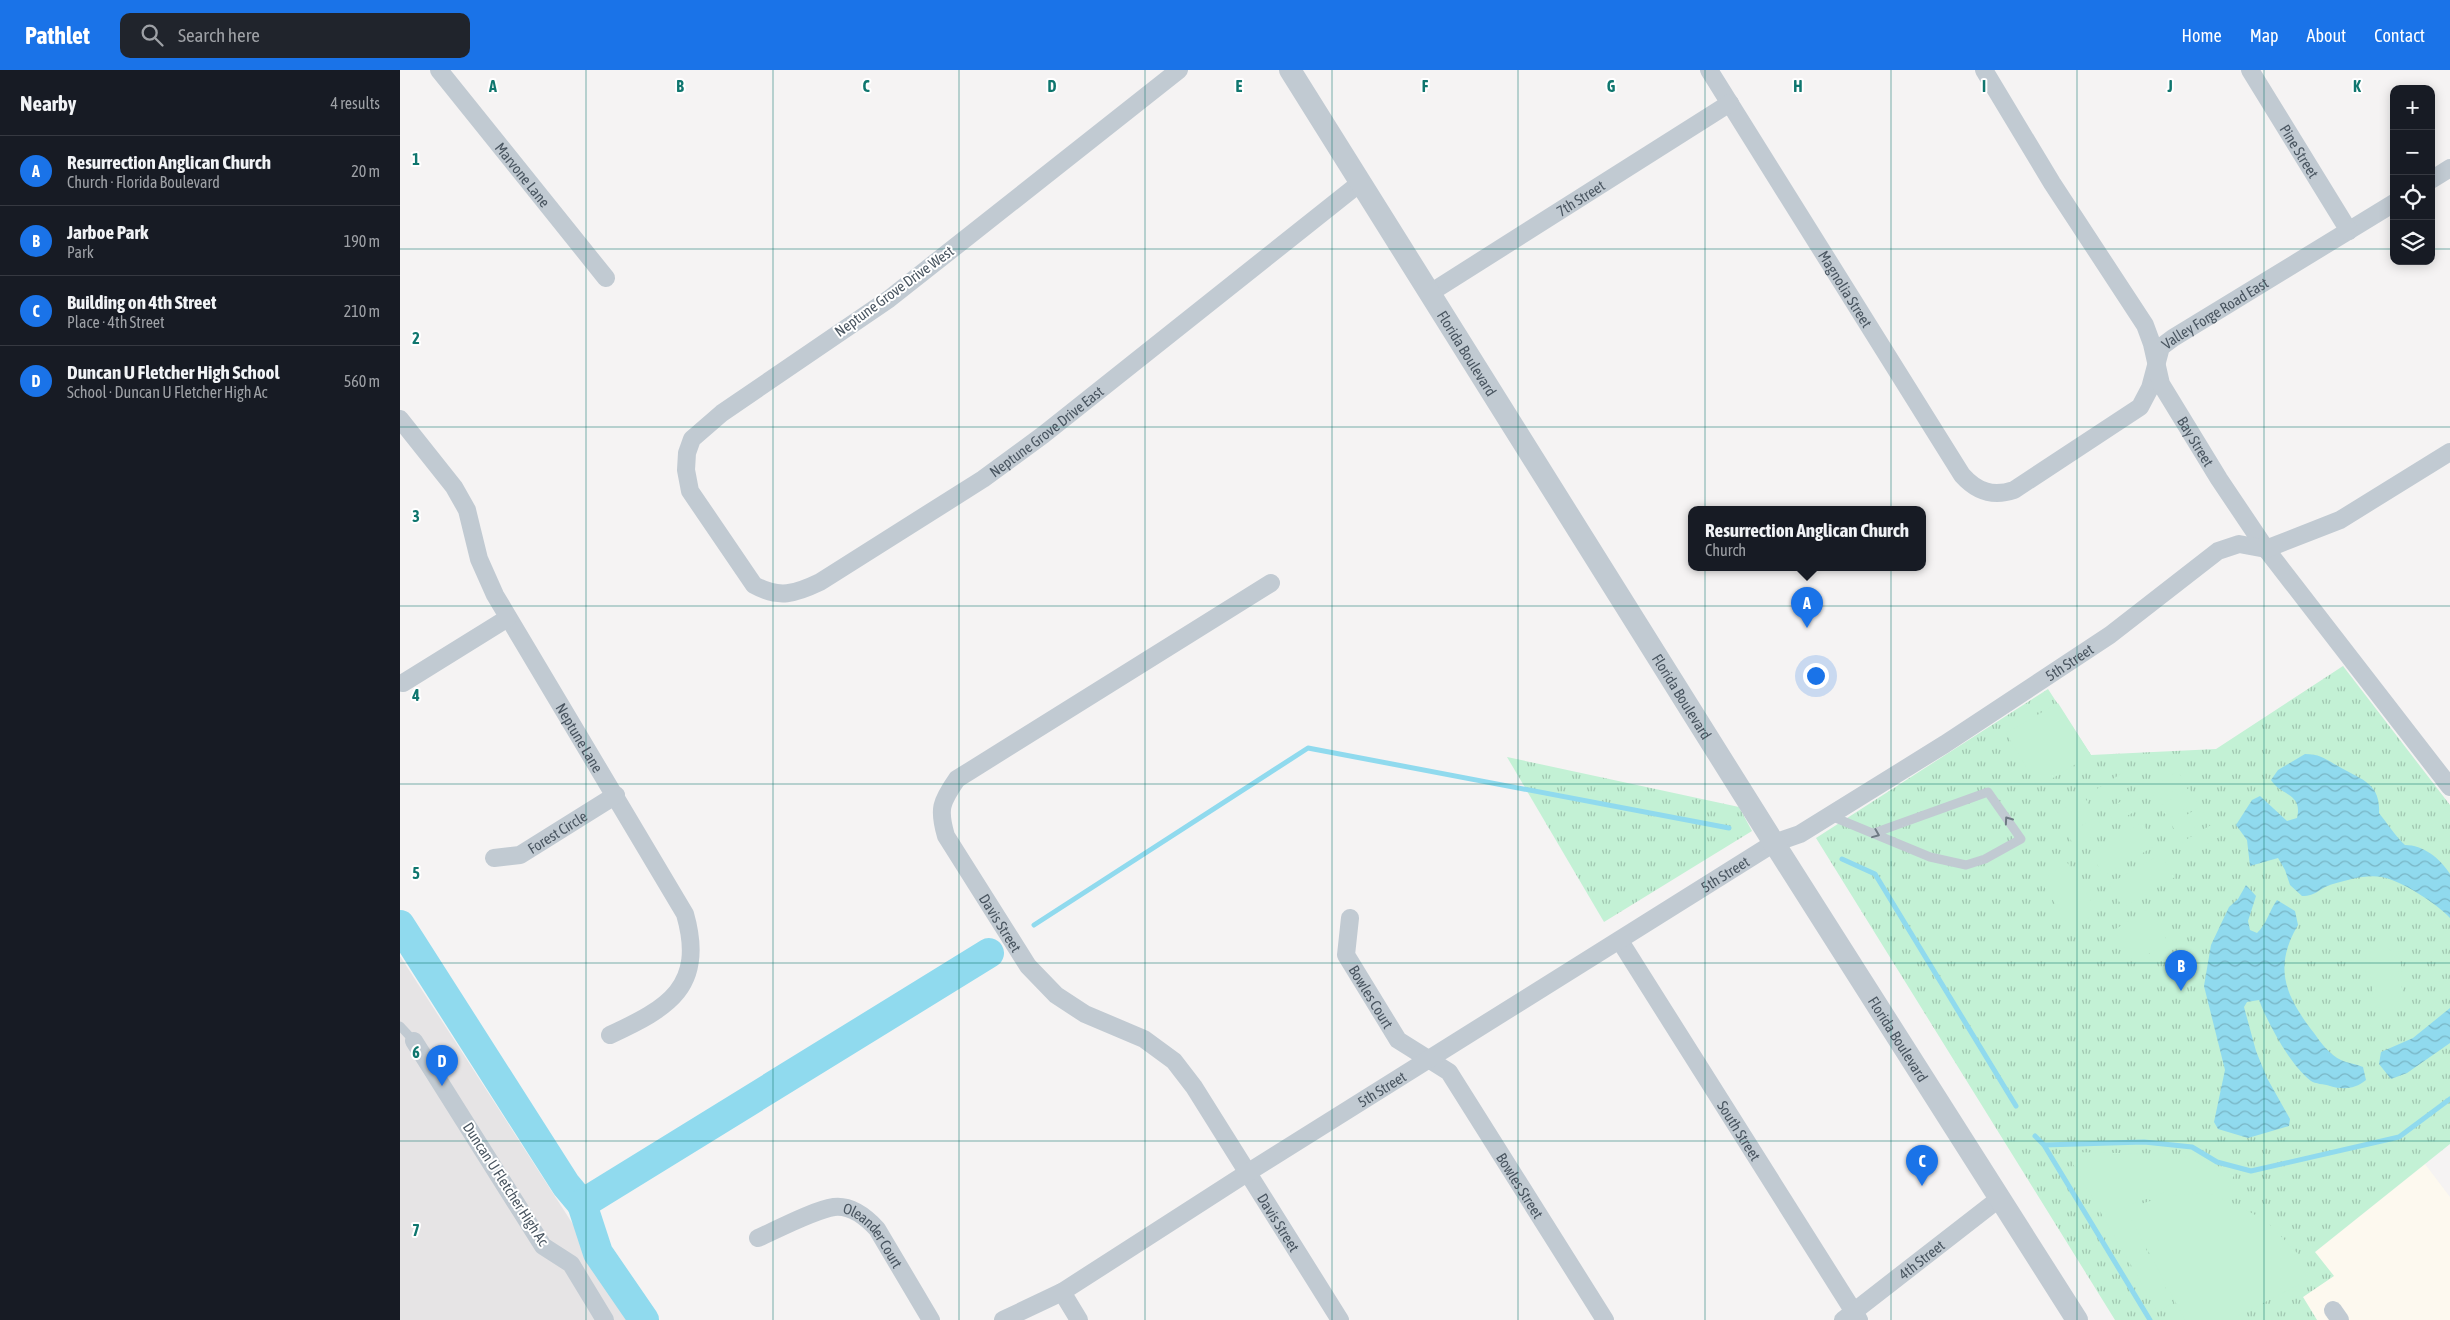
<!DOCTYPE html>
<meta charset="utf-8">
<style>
:root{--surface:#171b24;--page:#20242c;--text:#f1f3f6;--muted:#9ea1a6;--line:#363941;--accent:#1a73e8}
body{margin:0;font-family:"Asap Condensed",sans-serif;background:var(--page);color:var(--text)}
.controls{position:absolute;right:15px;top:15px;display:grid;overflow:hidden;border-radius:10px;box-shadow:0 2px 12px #0003}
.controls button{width:45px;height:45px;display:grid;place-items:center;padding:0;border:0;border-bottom:1px solid var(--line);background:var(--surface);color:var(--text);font:25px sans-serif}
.you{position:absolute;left:1415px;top:605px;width:18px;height:18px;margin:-12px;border:4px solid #fff;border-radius:50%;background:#1a73e8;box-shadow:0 0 0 8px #1a73e833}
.badge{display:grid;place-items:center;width:32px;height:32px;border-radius:50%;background:var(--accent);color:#fff;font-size:16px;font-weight:700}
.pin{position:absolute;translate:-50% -41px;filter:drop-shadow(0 1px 2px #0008)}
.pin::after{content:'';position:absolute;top:26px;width:18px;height:15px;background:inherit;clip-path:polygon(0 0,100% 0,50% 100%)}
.popup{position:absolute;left:1288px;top:436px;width:238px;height:65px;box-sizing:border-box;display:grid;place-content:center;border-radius:10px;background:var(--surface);filter:drop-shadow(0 1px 4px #0005);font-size:16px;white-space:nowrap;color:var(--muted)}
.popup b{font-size:19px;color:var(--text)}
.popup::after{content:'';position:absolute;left:50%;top:100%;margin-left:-10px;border:10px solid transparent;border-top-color:var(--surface)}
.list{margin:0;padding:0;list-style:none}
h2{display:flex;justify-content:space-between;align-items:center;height:65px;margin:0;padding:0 20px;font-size:21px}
h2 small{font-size:16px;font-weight:400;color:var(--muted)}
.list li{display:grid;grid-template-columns:32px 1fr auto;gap:15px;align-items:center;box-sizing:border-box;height:70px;padding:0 20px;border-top:1px solid var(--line)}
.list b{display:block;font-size:19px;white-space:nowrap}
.list p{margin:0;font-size:16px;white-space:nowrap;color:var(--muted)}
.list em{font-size:16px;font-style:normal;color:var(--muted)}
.icon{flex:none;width:28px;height:28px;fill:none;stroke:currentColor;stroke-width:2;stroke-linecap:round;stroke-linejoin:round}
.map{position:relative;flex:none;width:2050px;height:1250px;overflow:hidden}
header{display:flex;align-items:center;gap:30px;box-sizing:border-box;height:70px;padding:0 25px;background:var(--accent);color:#fff}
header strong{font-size:24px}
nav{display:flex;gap:28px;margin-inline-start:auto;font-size:18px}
.search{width:350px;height:45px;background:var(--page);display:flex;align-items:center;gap:12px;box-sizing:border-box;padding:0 18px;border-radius:10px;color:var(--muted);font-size:19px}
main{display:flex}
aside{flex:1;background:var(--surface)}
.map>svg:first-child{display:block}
.commercial{fill:#fdf9ef}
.education{fill:#e6e4e5}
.park{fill:url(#park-tufts)}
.garden{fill:#c3f1d5}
.water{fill:url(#water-waves)}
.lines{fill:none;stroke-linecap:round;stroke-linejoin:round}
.stream{stroke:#90daee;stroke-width:5}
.river{stroke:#90daee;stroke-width:30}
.service{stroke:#c1cad2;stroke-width:9}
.minor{stroke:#c1cad2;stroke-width:18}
.tertiary{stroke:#c1cad2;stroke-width:22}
.oneway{stroke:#6e7983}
.grid{fill:none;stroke:#0f766e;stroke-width:1;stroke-opacity:0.55}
.labels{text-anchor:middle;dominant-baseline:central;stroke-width:4;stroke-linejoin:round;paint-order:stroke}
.street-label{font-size:15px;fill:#4a5661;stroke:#fff}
.grid-label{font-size:16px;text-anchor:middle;font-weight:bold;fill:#0f766e;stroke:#fff;stroke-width:4;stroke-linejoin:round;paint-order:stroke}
</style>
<header>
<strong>Pathlet</strong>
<div class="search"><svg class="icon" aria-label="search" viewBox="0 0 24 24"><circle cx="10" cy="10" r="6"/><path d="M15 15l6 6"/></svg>Search here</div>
<nav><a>Home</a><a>Map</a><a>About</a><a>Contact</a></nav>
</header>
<main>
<aside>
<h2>Nearby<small>4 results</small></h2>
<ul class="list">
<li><span class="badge">A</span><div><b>Resurrection Anglican Church</b><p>Church · Florida Boulevard</p></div><em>20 m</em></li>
<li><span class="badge">B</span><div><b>Jarboe Park</b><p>Park</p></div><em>190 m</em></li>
<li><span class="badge">C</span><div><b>Building on 4th Street</b><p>Place · 4th Street</p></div><em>210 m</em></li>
<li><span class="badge">D</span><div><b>Duncan U Fletcher High School</b><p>School · Duncan U Fletcher High Ac</p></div><em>560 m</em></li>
</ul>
</aside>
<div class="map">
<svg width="2050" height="1250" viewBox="0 0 2050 1250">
<defs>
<pattern id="park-tufts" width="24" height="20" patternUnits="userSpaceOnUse" patternTransform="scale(1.25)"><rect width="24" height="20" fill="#c3f1d5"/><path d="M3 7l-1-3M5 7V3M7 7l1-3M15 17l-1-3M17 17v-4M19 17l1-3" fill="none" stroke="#a0c6b0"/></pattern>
<pattern id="water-waves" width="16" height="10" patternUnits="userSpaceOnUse" patternTransform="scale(1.25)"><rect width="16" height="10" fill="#90daee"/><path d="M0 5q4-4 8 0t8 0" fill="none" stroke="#78b4c4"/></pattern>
</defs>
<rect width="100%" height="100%" fill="#f5f3f3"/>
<polygon class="commercial" points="2025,1094 2050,1127 2050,1250 1917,1250 1903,1227 1933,1206 1915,1182"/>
<polygon class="education" points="0,886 167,1145 234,1250 0,1250"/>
<g class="park">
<polygon points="1943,596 2050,735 2050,1074 1915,1182 1934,1206 1903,1227 1917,1250 1715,1250 1416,768 1648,619 1691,685 1816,679"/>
<polygon points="1107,687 1339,737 1352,761 1204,852"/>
</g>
<g class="garden">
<polygon points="1658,633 1691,685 1638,717 1606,663"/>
<polygon points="1778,701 1786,714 1757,731 1749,718"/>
<polygon points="1724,702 1732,715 1703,733 1695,720"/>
<polygon points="1789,718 1797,732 1768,749 1760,736"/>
<polygon points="1736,722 1744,736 1715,753 1707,740"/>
<polygon points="1684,726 1692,740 1663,757 1655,744"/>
<polygon points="1800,737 1808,750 1779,767 1771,754"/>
<polygon points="1696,747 1704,760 1675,777 1667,764"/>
<polygon points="1742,752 1756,775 1704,806 1690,783"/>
<polygon points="1811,755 1819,767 1790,785 1782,772"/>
<polygon points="1761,784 1775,807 1723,838 1709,814"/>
<polygon points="1668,793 1698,842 1671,859 1640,810"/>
<polygon points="1748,839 1768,872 1734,893 1714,860"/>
<path d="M1976,871C2012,891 1997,890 2003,923L1990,936L1981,939L1974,935L1971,909L1966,905L1965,886Z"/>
<polygon points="1666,1082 1775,1084 1835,1103 1826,1122 1766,1122 1724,1137 1727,1141 1741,1134 1765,1126 1808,1123 1839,1136 1866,1151 1902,1188 1912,1208 1830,1250 1785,1250 1729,1145 1773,1233 1758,1242"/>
</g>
<g class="water">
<path d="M1905,684C1920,684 1925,689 1938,696C1959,709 1981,712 1979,743C1987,753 1996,767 2005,775C2023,775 2040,788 2050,804V848C2036,833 2002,811 1982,807C1966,804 1947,810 1933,814C1919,818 1917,826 1902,826L1890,815L1885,800L1878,788L1850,796L1847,770L1836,755L1852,730L1860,726L1887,751L1897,748C1903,723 1881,726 1871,710L1878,700Z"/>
<path d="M1846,815L1856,826L1848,851L1850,860L1857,863C1867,854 1869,841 1877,830L1895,841L1898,855C1873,897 1885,926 1914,963C1920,972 1931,986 1941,990C1947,993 1956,994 1963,997L1966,1010C1955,1019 1943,1020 1930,1016C1924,1014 1915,1014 1911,1011C1891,996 1868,954 1859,930L1847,932L1844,937L1856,981L1867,1008L1890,1049L1889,1056L1848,1068L1818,1059L1814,1052L1825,1000L1804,916L1811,875L1829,837L1838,829Z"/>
<polygon points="2050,938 2050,973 2007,1003 1991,1009 1979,994 1981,982 2013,968"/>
</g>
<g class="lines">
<g class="stream">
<polyline points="1442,789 1475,804 1616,1036"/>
<polyline points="634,855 908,678 1329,758"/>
<polyline points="1635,1066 1644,1075 1744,1072 1792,1077 1817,1092 1851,1101 1999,1067 2050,1029"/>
<polyline points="1644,1075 1750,1250"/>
</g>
<g class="river">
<polyline points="0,855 166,1115 182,1134 589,883"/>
<polyline points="182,1134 198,1183 244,1250"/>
</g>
<g class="service">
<polyline points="1431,746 1530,787 1566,795 1585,789 1621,769 1588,722 1474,763"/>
<polyline points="0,956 14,971"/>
</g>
<g class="minor">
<path id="s1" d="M39,0L206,208"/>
<path id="s2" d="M779,0L489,229L322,343L292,369L287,383L286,400L290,421L354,515C379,529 395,524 420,512L583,409L643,365L960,113"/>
<path id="s3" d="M1309,0L1562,405C1577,422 1593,427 1614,420L1740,337L1750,318L1761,277L1773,268L1994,133"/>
<path id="s4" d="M1584,0L1652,113L1745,255L1752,274L1761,314L1819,409L1866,479L2050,717"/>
<path id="s5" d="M1850,0L1949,161"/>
<polyline points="2031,110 2050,98"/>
<path id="s6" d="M1030,223L1330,33"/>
<path id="s7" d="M0,349L54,417L67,440L79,489L95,525L285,844C306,917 268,938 210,965"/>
<path id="s8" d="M871,513L557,709C541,732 538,739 546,766L628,896L656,925L685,944L744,969L774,991L794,1017L940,1250"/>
<polyline points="3,613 108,548"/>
<path id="s9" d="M94,788L120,785L216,725"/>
<path id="s10" d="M950,848L946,885L998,970L1049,1002L1205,1250"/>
<path id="s11" d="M1220,871L1459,1250"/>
<polyline points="14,971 143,1176 171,1194 205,1250"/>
<path id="s12" d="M358,1168C378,1159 414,1140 434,1137C451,1135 466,1147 477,1159L531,1250"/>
<polyline points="662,1222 679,1250"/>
<polyline points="1933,1240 1940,1250"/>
<path id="s13" d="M603,1250L662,1222L847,1103L1374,773L1400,764L1545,674L1710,565L1818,481L1839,474L1866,479L1940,450L2050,382"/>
<path id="s14" d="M1443,1250L1600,1128"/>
</g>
<path class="tertiary" id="s15" d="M890,0L1374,773L1677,1250"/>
</g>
<defs><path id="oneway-chevron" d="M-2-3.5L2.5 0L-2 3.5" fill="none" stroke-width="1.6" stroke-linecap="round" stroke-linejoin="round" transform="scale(1.25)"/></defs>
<g class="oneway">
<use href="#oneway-chevron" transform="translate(1608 750) rotate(-125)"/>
<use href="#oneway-chevron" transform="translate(1476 764) rotate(22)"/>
</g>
<path class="grid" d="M186,0V1250M373,0V1250M559,0V1250M745,0V1250M932,0V1250M1118,0V1250M1305,0V1250M1491,0V1250M1677,0V1250M1864,0V1250M0,179H1994M2031,179H2050M0,357H2050M0,536H2050M0,714H2050M0,893H2050M0,1071H2050"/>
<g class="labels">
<g class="street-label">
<text stroke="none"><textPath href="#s5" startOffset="95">Pine Street</textPath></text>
<text stroke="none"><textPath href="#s1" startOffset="134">Marvone Lane</textPath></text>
<text stroke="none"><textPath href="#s6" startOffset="178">7th Street</textPath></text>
<text stroke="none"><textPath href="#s3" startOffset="258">Magnolia Street</textPath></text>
<text transform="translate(494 221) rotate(-36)">Neptune Grove Drive West</text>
<text stroke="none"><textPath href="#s3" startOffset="814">Valley Forge Road East</textPath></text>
<text stroke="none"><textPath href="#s15" startOffset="334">Florida Boulevard</textPath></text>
<text stroke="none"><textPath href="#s2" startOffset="1120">Neptune Grove Drive East</textPath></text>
<text stroke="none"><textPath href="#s4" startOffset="430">Bay Street</textPath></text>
<text stroke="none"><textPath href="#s13" startOffset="1254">5th Street</textPath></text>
<text stroke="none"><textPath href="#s15" startOffset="739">Florida Boulevard</textPath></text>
<text stroke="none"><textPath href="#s7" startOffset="369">Neptune Lane</textPath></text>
<text stroke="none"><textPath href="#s9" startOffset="70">Forest Circle</textPath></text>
<text stroke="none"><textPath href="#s13" startOffset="849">5th Street</textPath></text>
<text stroke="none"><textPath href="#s8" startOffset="534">Davis Street</textPath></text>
<text stroke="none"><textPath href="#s10" startOffset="86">Bowles Court</textPath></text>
<text stroke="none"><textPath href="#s15" startOffset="1144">Florida Boulevard</textPath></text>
<text stroke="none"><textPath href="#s13" startOffset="444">5th Street</textPath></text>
<text stroke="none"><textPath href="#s11" startOffset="224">South Street</textPath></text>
<text transform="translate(106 1114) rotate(57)">Duncan U Fletcher High Ac</text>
<text stroke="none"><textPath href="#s10" startOffset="331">Bowles Street</textPath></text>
<text stroke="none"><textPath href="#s8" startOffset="954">Davis Street</textPath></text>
<text stroke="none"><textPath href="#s12" startOffset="134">Oleander Court</textPath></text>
<text stroke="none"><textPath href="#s14" startOffset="99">4th Street</textPath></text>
</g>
</g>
<g class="grid-label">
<text x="93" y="22">A</text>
<text x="280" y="22">B</text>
<text x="466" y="22">C</text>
<text x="652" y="22">D</text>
<text x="839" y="22">E</text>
<text x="1025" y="22">F</text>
<text x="1211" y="22">G</text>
<text x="1398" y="22">H</text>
<text x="1584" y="22">I</text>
<text x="1770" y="22">J</text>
<text x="1957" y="22">K</text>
<text x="16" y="95">1</text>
<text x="16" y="274">2</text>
<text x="16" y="452">3</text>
<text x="16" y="631">4</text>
<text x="16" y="809">5</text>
<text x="16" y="988">6</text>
<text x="16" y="1166">7</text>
</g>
</svg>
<div class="controls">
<button>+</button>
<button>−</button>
<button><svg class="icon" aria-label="locate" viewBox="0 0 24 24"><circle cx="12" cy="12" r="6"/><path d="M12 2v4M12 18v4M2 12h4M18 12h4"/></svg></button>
<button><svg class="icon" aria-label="layers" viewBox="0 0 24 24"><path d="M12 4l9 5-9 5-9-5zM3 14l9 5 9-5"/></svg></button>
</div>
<div class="you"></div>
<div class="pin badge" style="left:1407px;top:558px">A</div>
<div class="popup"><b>Resurrection Anglican Church</b>Church</div>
<div class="pin badge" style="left:1781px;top:921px">B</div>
<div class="pin badge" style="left:1522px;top:1116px">C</div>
<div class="pin badge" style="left:42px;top:1016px">D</div>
</div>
</main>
